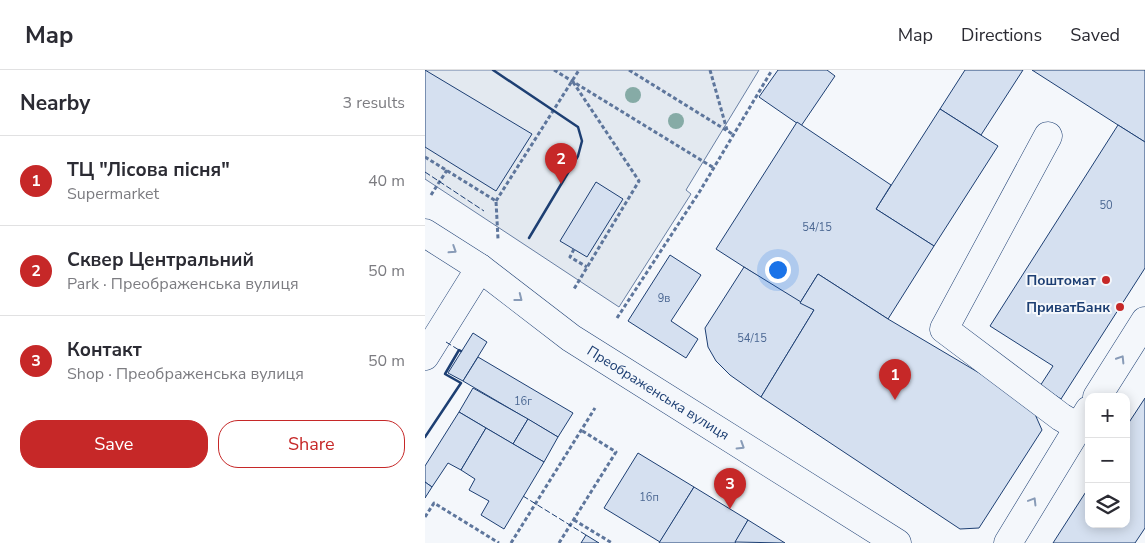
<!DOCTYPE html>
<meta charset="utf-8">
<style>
:root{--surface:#fff;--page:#f2f2f3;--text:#2b2b33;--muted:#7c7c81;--line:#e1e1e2;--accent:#c62828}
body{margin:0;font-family:"Nunito Sans",sans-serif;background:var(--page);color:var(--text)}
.controls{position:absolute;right:15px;bottom:15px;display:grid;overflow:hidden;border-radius:10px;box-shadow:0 2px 12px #0003}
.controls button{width:45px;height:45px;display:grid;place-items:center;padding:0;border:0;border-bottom:1px solid var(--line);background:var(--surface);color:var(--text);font:25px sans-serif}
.you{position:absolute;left:352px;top:199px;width:18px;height:18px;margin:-12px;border:4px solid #fff;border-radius:50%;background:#1a73e8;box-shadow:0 0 0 8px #1a73e833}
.badge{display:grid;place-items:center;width:32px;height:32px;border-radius:50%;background:var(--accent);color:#fff;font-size:16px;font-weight:700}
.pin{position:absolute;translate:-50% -41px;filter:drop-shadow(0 1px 2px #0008)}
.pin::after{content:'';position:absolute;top:26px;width:18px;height:15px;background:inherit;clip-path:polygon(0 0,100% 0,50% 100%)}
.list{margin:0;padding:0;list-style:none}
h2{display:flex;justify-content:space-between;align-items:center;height:65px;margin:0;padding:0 20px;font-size:21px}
h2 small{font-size:16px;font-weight:400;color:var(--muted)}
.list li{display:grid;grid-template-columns:32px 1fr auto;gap:15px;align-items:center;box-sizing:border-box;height:90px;padding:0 20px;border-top:1px solid var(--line)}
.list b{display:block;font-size:19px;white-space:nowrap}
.list p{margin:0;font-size:16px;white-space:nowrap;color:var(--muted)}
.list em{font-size:16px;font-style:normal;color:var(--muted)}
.actions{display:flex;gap:10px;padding:15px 20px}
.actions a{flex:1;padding:11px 0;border:1px solid var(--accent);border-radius:20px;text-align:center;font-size:18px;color:var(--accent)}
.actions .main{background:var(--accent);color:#fff}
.icon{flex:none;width:28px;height:28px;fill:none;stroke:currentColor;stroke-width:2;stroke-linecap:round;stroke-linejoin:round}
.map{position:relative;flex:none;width:720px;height:473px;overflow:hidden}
header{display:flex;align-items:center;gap:30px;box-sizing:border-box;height:70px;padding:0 25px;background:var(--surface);border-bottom:1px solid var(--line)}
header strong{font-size:24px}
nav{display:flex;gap:28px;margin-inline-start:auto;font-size:18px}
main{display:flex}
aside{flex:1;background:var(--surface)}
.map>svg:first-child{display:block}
.green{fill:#e3e9f0;stroke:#687fa3}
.building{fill:#d5e0f0;stroke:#1d3f73}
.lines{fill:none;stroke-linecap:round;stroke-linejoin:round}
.minor-casing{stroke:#1d3f73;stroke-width:29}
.major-casing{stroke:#1d3f73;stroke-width:29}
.path{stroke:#5e769c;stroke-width:3;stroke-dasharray:4 2.5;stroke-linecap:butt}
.minor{stroke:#f4f7fb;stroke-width:28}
.major{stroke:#f4f7fb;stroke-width:28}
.fence{stroke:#1d3f73;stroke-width:1;stroke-dasharray:6 2.5;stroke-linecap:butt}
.wall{stroke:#1d3f73;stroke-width:2.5}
.tree{fill:#86aba6}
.oneway{stroke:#889bb7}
.poi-dot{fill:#c62828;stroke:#f4f7fb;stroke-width:2}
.labels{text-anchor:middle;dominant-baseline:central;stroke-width:4;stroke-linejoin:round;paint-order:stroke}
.number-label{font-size:11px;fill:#4b6792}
.poi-label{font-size:14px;font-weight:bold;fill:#1d3f73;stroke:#f4f7fb;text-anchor:end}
.street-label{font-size:14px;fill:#1d3f73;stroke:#f4f7fb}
</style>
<header>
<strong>Map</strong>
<nav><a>Map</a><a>Directions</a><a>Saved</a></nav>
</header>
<main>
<aside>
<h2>Nearby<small>3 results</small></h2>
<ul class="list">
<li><span class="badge">1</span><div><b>ТЦ &quot;Лісова пісня&quot;</b><p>Supermarket</p></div><em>40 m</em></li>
<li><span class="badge">2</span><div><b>Сквер Центральний</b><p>Park · Преображенська вулиця</p></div><em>50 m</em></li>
<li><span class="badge">3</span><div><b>Контакт</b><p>Shop · Преображенська вулиця</p></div><em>50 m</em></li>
</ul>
<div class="actions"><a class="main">Save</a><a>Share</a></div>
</aside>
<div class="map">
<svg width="720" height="473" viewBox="0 0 720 473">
<rect width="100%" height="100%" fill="#f4f7fb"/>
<polygon class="green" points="0,0 334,0 261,120 266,124 194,237 0,109"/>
<g class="building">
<polygon points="0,0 107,64 71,121 0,77"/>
<polygon points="353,0 402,0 410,6 376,56 334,27"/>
<polygon points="540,0 598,0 556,65 515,39"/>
<polygon points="607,0 720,0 720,72 693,55"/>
<polygon points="515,39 573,76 509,176 451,139"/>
<polygon points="372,52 466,115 451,139 509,176 463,249 393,204 375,233 291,179"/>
<polygon points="693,55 720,72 720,198 636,329 615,316 628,296 565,256"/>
<polygon points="171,112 198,129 162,187 135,171"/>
<polygon points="245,185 276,205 246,251 273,269 261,288 203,251"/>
<polygon points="319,197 389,240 336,327 305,305 291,291 283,277 280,258"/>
<polygon points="393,204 463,249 605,333 617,360 554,458 535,459 336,327 389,240 375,233"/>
<polygon points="48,263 62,272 38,311 23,303"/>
<polygon points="53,287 148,343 133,367 38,311"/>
<polygon points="48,318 103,349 88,374 34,342"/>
<polygon points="720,328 720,458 710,473 628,473 664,417 664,454 701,454 701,357"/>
<polygon points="34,342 61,358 36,400 23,393 7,417 0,412 0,396"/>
<polygon points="103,349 133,367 119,392 88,374"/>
<polygon points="61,358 119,392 79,459 56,445 64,431 44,420 50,409 36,400"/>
<polygon points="213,383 269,417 235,472 179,438"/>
<polygon points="0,412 7,417 0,428"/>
<polygon points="269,417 323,450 310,473 234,473"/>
<polygon points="323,450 360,473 310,472"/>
<polygon points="161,465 174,473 156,473"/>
</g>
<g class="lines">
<g class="minor-casing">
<g id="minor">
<polyline points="623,66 519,259 636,347 653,357"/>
<polyline points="0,286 55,198"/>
<polyline points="672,327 720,251"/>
<polyline points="583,473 664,340"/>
</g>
</g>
<g class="major-casing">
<polyline id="major" points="0,163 55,198 146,268 472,473"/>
</g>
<g class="path">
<polyline points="129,0 289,98"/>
<polyline points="204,0 309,65"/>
<polyline points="285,0 302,60"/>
<polyline points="148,12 214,111 149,219"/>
<polyline points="0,87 71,131 73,169"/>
<polyline points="6,125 22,100"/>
<polyline points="71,131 154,0"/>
<polyline points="149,179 145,187 162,197"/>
<polyline points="192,248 275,121 347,0"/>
<polyline points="0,447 9,433 74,473"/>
<polyline points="149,450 187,473"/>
<polyline points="86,473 170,338"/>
<polyline points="134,473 191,382 156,360"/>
</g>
<use href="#minor" class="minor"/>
<use href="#major" class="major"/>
<g class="fence">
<polyline points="0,102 59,141"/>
<polyline points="21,272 34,280"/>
<polyline points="98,426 161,465"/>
</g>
<g class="wall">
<polyline points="68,0 153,57 157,71 153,86 104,168"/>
<polyline points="0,367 36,313 20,304 34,280 36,281"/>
</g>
</g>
<g class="tree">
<circle cx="208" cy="25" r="8"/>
<circle cx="251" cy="51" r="8"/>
</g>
<defs><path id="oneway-chevron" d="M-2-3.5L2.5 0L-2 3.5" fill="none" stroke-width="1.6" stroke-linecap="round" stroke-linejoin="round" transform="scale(1.25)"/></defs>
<g class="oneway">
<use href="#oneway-chevron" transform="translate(28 180) rotate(33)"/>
<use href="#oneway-chevron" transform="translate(94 228) rotate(38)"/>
<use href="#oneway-chevron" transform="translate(696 289) rotate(-58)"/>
<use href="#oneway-chevron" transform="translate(316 376) rotate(32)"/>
<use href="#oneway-chevron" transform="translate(608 431) rotate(-59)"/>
</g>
<g class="poi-dot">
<circle cx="681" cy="210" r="5"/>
<circle cx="695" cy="237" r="5"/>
</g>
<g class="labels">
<g class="number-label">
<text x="681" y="135">50</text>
<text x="392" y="157">54/15</text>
<text x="239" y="228">9в</text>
<text x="327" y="268">54/15</text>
<text x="98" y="331">16г</text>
<text x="224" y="427">16п</text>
</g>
<g class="poi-label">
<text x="671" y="210">Поштомат</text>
<text x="685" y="237">ПриватБанк</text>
</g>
<g class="street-label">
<text transform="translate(233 323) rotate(32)">Преображенська вулиця</text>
</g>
</g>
</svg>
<div class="controls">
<button>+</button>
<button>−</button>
<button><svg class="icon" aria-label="layers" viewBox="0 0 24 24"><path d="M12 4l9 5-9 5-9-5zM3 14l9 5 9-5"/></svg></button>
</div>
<div class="you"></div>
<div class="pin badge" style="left:470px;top:330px">1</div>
<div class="pin badge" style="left:136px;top:114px">2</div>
<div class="pin badge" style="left:305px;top:439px">3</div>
</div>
</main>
